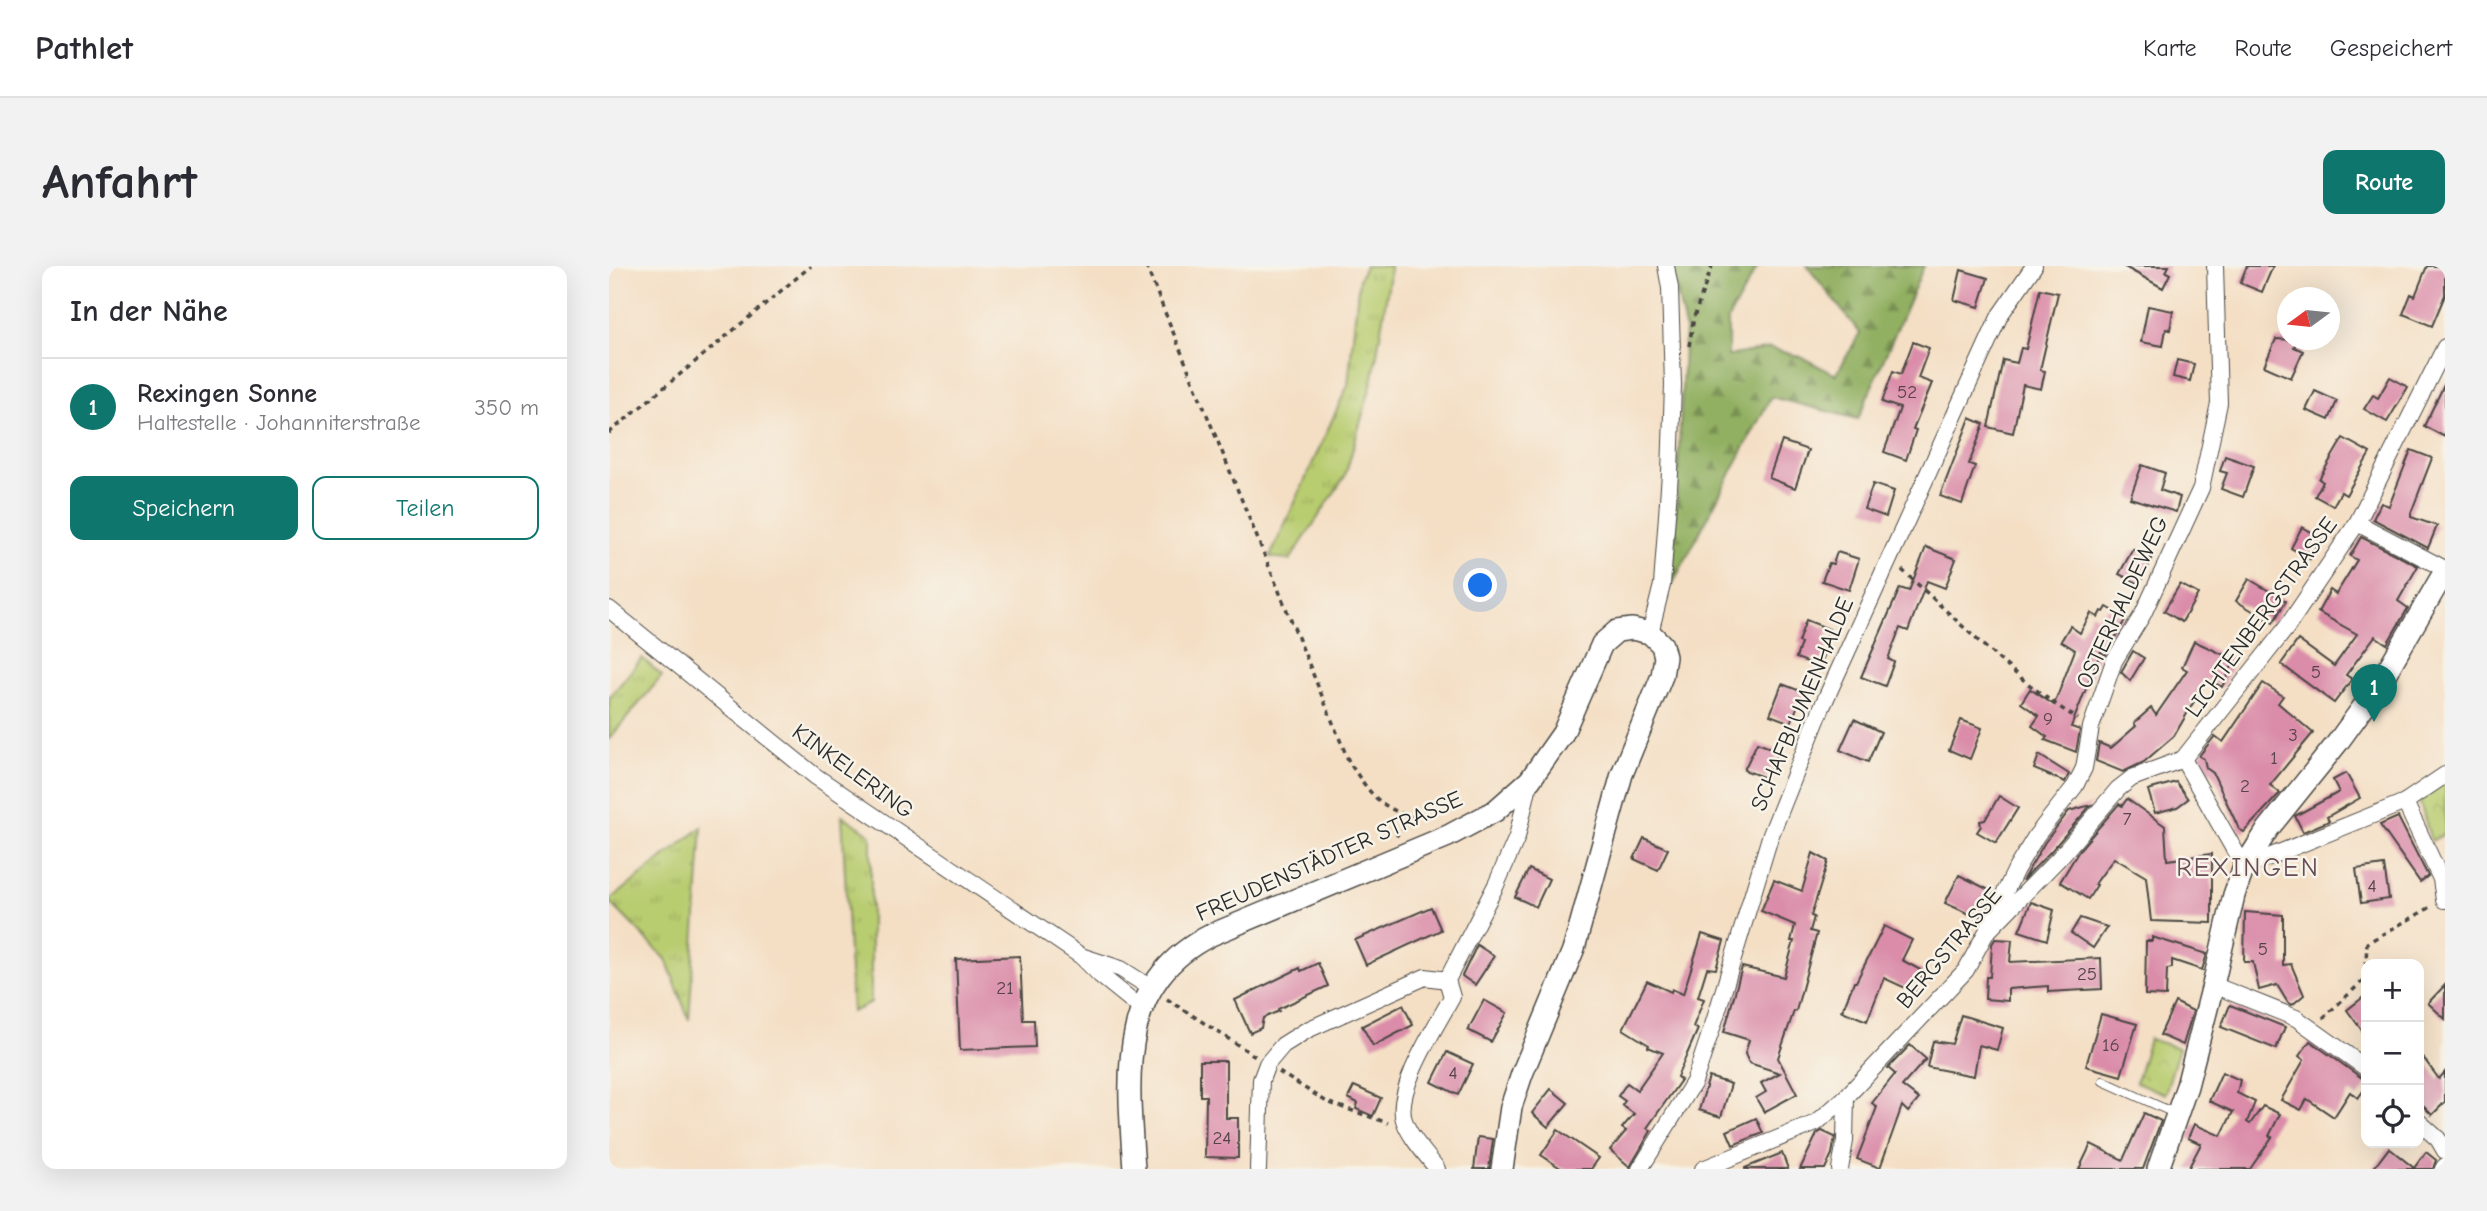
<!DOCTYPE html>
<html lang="de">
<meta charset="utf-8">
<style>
:root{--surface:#fff;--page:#f2f2f3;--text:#2b2b33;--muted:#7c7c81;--line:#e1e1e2;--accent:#0f766e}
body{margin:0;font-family:"Comic Neue",sans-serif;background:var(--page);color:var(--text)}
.controls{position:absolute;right:21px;bottom:21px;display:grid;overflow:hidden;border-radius:14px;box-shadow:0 7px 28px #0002}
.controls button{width:63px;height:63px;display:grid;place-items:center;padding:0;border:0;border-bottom:2px solid var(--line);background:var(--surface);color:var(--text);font:35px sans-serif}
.compass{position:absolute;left:1668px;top:21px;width:63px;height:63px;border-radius:50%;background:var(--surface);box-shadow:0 7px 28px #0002;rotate:255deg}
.you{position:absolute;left:872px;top:320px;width:24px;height:24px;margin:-18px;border:5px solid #fff;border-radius:50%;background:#1a73e8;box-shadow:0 0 0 10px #1a73e833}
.badge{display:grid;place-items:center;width:46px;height:46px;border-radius:50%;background:var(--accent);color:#fff;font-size:23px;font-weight:700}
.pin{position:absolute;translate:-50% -58px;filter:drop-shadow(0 2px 4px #0008)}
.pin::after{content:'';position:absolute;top:37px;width:24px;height:21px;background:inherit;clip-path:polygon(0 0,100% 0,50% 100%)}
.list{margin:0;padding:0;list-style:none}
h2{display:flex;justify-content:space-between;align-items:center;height:91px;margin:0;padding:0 28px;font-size:30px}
h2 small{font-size:23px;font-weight:400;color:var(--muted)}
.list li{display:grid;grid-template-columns:46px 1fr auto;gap:21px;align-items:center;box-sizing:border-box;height:98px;padding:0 28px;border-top:2px solid var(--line)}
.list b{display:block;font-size:26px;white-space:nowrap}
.list p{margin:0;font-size:23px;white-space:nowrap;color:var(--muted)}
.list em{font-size:23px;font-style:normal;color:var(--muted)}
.actions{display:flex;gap:14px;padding:21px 28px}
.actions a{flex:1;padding:16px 0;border:2px solid var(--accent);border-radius:14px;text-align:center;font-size:24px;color:var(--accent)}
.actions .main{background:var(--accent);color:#fff}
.icon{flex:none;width:38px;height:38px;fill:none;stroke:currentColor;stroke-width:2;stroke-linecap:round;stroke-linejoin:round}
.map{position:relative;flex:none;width:1836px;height:903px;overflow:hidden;border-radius:14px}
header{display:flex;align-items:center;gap:42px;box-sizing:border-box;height:98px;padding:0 35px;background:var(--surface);border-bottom:2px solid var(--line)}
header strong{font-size:33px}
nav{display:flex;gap:38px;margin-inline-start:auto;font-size:24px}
.intro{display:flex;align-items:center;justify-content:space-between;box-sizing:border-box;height:168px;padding:0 42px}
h1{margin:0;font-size:49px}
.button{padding:18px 32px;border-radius:14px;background:var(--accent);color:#fff;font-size:24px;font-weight:700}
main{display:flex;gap:42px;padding:0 42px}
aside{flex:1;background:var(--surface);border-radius:14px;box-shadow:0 7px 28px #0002}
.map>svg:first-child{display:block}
.grass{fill:url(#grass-tufts);stroke:#727c4e;stroke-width:2}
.forest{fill:url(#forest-firs);stroke:#5e6e46;stroke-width:2}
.park{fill:url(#park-crowns);stroke:#727c4e;stroke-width:2}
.building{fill:#da8ca9}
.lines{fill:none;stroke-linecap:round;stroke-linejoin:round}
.lane-casing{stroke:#494642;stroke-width:10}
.street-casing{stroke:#494642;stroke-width:18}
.secondary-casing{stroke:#494642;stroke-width:24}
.path{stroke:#494642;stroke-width:3.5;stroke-dasharray:5 5;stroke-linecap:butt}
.lane{stroke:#fff;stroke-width:8}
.street{stroke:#fff;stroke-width:16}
.secondary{stroke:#fff;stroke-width:21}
.labels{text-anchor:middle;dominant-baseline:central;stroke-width:5;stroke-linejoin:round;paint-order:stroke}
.number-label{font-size:19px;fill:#57434a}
.street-label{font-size:23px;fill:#2b2b2b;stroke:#f7f3e8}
.quarter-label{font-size:26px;letter-spacing:2px;fill:#684d57;stroke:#f7f3e8}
</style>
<header>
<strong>Pathlet</strong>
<nav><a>Karte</a><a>Route</a><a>Gespeichert</a></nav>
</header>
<div class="intro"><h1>Anfahrt</h1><a class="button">Route</a></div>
<main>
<aside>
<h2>In der Nähe<small></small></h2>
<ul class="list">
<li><span class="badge">1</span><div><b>Rexingen Sonne</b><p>Haltestelle · Johanniterstraße</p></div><em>350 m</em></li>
</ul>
<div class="actions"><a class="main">Speichern</a><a>Teilen</a></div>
</aside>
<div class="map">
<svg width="1836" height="903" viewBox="0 0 1836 903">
<defs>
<pattern id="grass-tufts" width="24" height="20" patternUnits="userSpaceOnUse" patternTransform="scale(1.75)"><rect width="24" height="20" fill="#b8cc70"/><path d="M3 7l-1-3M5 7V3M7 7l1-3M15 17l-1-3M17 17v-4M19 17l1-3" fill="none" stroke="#9eaf61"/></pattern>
<pattern id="forest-firs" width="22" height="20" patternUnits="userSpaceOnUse" patternTransform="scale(1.75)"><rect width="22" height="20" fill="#92b062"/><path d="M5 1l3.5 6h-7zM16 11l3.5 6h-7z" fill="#778f51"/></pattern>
<pattern id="park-crowns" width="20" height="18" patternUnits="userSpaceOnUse" patternTransform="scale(1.75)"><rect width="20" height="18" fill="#b8cc70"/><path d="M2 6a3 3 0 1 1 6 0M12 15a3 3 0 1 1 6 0" fill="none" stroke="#9eaf61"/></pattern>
</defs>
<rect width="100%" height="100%" fill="#f7f3e8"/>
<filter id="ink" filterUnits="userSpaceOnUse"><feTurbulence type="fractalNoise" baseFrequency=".0143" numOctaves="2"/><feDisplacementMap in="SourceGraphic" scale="14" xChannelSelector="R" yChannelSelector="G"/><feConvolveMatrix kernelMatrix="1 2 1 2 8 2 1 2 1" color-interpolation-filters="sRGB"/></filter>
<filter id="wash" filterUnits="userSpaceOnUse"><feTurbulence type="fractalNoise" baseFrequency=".00686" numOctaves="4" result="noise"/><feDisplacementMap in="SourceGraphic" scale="28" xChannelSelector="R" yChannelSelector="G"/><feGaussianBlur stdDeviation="1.57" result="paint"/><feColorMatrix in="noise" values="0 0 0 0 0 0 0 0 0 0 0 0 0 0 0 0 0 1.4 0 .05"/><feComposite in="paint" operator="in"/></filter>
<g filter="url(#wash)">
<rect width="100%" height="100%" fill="#f4dfc5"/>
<g class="grass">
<polygon points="756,0 781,0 780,15 764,112 736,210 681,294 661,291 739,119 750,13"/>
<polygon points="33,392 53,410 0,473 0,432"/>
<polygon points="233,549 262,569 262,737 243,746"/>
<polygon points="93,561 80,754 57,693 0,635"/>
</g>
<polygon class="forest" points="1062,0 1149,0 1119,53 1119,90 1161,82 1192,91 1227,109 1251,67 1198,0 1315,0 1249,153 1162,131 1063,319 1076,62"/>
<g class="park">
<polygon points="1836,516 1836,568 1822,575 1810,533"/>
<polygon points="1540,773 1570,782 1556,828 1527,816"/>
</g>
<g id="blocks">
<g class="building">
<polygon points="1514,0 1560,0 1557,6 1561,8 1554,22"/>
<polygon points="1638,0 1664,0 1653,26 1631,17"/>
<polygon points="1818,0 1836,0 1836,29 1823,60 1794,48 1802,28 1806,30"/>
<polygon points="1352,4 1379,12 1370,41 1345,34"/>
<polygon points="1431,23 1449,27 1431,104 1436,105 1432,123 1414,119 1404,167 1379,161 1394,94 1408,97 1412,82 1417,83"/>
<polygon points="1539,40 1564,45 1561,64 1557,63 1554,80 1532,76"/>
<polygon points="1667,73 1688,74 1685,81 1694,85 1682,112 1655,100"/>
<polygon points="1304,76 1320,82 1309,112 1323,117 1304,163 1307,164 1297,194 1275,186 1291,142 1273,136 1284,105 1292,108"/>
<polygon points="1568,94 1585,98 1581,115 1564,111"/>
<polygon points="1781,111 1799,121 1778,156 1755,143 1764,129 1769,132"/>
<polygon points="1836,117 1836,171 1815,160"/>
<polygon points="1706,125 1728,135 1720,154 1697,144"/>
<polygon points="1361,152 1375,158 1360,198 1366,200 1353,238 1331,230"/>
<polygon points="1734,172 1761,187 1737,229 1732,226 1724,240 1706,230 1714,216 1710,213"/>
<polygon points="1173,175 1199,184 1186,222 1160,212"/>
<polygon points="1802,184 1823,192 1802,247 1802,251 1828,260 1819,282 1764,253 1772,237 1780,240"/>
<polygon points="1616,190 1645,200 1634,231 1612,223 1618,207 1611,205"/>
<polygon points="1533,199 1556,207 1551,224 1571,231 1567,246 1521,232"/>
<polygon points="1264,218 1285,225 1277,251 1255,243"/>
<polygon points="1693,261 1712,271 1701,293 1682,282"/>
<polygon points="1752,271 1809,300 1789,335 1799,342 1778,378 1766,370 1737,409 1743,413 1725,437 1672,398 1689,374 1725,400 1748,368 1709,346 1721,324 1727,328 1748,294 1741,290"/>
<polygon points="1317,281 1347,293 1336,322 1318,315 1299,365 1291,362 1279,393 1285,396 1276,420 1252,411 1291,322 1300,325"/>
<polygon points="1524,283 1543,293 1530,318 1510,308"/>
<polygon points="1228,286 1250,293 1240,324 1213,315 1220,297 1224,298"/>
<polygon points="1640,313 1677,335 1664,357 1627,335"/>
<polygon points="1571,318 1589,328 1573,356 1555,345"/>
<polygon points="1498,341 1517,352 1496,390 1492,385 1462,461 1471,464 1467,486 1436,474 1438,471 1423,460 1430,450 1412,437 1421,423 1445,439 1466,384 1452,375 1461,360 1471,367 1482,347 1489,351 1492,345 1495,346"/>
<polygon points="1197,354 1220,363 1215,378 1219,380 1212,397 1202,393 1201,397 1187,392 1192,377 1189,376"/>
<polygon points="1585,375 1626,394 1613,421 1598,413 1565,470 1535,496 1514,506 1487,495 1490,477 1502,482 1527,460 1525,457 1542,442 1547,449 1578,404 1573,401"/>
<polygon points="1524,385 1535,392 1521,415 1512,406"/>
<polygon points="1654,417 1674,430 1669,437 1704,467 1661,519 1671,527 1635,566 1630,563 1604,507 1597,502 1595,493 1590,490 1606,470 1614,476"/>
<polygon points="1173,418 1194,426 1182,457 1161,449"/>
<polygon points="1245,453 1272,466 1259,496 1231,484"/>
<polygon points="1352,454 1373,462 1361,493 1340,484"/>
<polygon points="1148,477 1170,485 1157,512 1135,504"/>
<polygon points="1430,489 1460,508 1456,516 1425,503"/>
<polygon points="1737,507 1751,532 1718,551 1720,555 1694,566 1686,550 1730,526 1724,514"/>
<polygon points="1567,516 1579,533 1568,541 1546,547 1539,524"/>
<polygon points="1390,530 1409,542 1387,577 1368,566 1372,560 1371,555 1376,554"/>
<polygon points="1518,533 1556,560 1558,594 1603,588 1603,657 1542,655 1537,611 1505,592 1486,618 1488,619 1479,633 1451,616 1471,583 1510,538 1513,540"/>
<polygon points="1482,539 1443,584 1413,615 1436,576 1460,545"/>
<polygon points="1789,551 1819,610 1811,616 1771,559"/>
<polygon points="1035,572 1059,583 1049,604 1025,593"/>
<polygon points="1204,587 1219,595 1202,650 1205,651 1201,665 1208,667 1187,745 1185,745 1169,792 1188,828 1155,846 1147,832 1157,826 1152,817 1171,807 1140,797 1136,788 1140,774 1115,766 1133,701 1175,711 1185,675 1182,675 1186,659 1152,645 1165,614 1193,625"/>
<polygon points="1775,599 1780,633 1752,637 1747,603"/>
<polygon points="920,603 940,613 927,641 906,631"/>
<polygon points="1350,609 1384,626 1371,653 1336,637"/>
<polygon points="1422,636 1445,644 1438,674 1410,665"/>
<polygon points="822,641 832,664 757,699 746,674"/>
<polygon points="1636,646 1674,649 1674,699 1682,698 1695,729 1683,739 1679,737 1668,719 1650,724 1644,696 1635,696"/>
<polygon points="1471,652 1498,661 1484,682 1462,667"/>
<polygon points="1275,660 1303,674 1293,694 1315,706 1305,726 1275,712 1258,755 1233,745 1245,716 1247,716"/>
<polygon points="1093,668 1115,675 1107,703 1098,702 1089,731 1095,733 1084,761 1089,763 1068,811 1072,814 1038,862 1042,865 1021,901 1001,884 1017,865 1013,862 1025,848 1013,839 1016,835 1009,830 1018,817 1028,824 1054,787 1039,781 1040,779 1014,763 1038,715 1062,726 1063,723 1074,728"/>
<polygon points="1543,671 1598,688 1593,704 1563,694 1563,702 1558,703 1557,730 1536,729 1537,675 1543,675"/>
<polygon points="1386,673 1403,674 1401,696 1492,692 1493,723 1439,726 1439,720 1399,723 1399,735 1376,733 1377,711 1381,711 1383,678"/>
<polygon points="868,679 885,690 866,719 853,710"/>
<polygon points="411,690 414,754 425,754 426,781 351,784 347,693"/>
<polygon points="709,697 719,720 669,743 670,745 654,752 652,762 641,767 626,734 691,702 692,705"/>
<polygon points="1836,719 1836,753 1819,737"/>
<polygon points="1757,729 1757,770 1738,744"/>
<polygon points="875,734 898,747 882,776 859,764"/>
<polygon points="1566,736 1584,745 1574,779 1551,769"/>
<polygon points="794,739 804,759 764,780 753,760"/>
<polygon points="1621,739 1676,761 1667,783 1612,761"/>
<polygon points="1492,748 1528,758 1512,810 1477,800"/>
<polygon points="1352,749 1394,762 1388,784 1370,779 1365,810 1318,801 1324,775 1343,778"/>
<polygon points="1701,775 1757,815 1757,821 1749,832 1741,826 1725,851 1698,833 1692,844 1672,834 1695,794 1690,790"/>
<polygon points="1301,779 1317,793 1293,820 1310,833 1299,846 1293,840 1271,902 1248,893 1268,841 1263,837 1286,808 1279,802"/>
<polygon points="838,786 864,798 849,829 823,816"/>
<polygon points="1810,786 1830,813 1836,806 1836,836 1823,849 1810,836"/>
<polygon points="591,795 617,795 617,852 629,852 629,892 596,891 597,830 591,830"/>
<polygon points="1613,806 1631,814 1628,827 1646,836 1638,856 1641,858 1654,840 1671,848 1660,870 1663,871 1641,903 1579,903 1592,878 1579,872 1585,858 1612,870 1624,846 1600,835"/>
<polygon points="1100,811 1122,818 1112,851 1090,844"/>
<polygon points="745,820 772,832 764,850 747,843 749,837 739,832"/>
<polygon points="942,823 959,837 939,861 923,847"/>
<polygon points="1535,847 1552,855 1534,903 1470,903 1482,878 1514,894"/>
<polygon points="1147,852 1154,867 1124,879 1118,865"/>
<polygon points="949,864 990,892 982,903 953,903 932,889"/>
<polygon points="1213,865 1226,871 1223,888 1216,903 1191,903 1208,868"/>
<polygon points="869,871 884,873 880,903 865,903"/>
<polygon points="1780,882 1805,902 1817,886 1827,894 1824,903 1764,903"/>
<polygon points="1173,887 1179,903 1136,903 1136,902"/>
</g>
</g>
</g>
<g filter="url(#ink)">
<use href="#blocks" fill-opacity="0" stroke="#494642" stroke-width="2"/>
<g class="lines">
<g class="lane-casing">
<polyline id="lane" points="1494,815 1565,847"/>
</g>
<g class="street-casing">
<g id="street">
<polyline points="1748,257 1836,303"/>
<polyline points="0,343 206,510 472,690 491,709 532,742"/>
<polyline points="1041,367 1053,319 1061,207 1064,119 1061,22 1057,0"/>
<polyline points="1574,493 1635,601 1796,536 1836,509"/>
<polyline points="1796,536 1832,613 1835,634"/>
<polyline points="1379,662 1407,603 1427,570 1466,520 1475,502 1482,461 1505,395 1534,348 1592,222 1610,137 1606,0"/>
<polyline points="475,691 512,703 542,722"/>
<polyline points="1604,719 1687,752 1757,802"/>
<polyline points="1810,856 1829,873 1836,885"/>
<polyline points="649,903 652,814 658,798 674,779 698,764 816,711 838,714"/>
<path d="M828,903C817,888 801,872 795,854C785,824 828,759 843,731L838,714L887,619L908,571L921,514"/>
<polyline points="1031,903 1085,816 1105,756 1161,571 1213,441 1391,49 1425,0"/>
<polyline points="1094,903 1207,857 1237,831 1357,704 1377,667 1451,591 1509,523 1523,512 1574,493 1678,361 1748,257 1836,81"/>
<polyline points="1231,903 1236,875 1237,831"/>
<polyline points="1834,903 1836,900"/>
</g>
</g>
<g class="secondary-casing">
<g id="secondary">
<path d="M525,903C519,813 506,717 602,669L839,570L886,545L921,514L954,467L993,378L1008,365L1023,363L1041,367L1053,379L1056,391L1053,410L1013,508L965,682L913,808L902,841L893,903"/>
<polyline points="1549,903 1578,820 1604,719 1625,629 1635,601 1659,563 1729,476 1768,422 1836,305"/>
</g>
</g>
<g class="path">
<path d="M537,0L740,496C761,527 769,542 807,552L787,570"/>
<polyline points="1080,80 1085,51 1103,0"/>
<polyline points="0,167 202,0"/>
<path d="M1293,304C1350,355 1404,413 1469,453"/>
<polyline points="558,733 646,790"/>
<polyline points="1714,752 1756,713 1758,677 1822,641"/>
<polyline points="670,806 718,836 779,857"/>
</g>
<use href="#lane" class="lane"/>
<use href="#street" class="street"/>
<use href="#secondary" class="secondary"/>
</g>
</g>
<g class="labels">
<g class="number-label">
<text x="1298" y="126">52</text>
<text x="1707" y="406">5</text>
<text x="1439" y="453">9</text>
<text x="1684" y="469">3</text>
<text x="1665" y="492">1</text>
<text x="1636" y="520">2</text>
<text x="1518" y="553">7</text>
<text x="1763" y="620">4</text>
<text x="1654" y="683">5</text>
<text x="1478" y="708">25</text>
<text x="396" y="722">21</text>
<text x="1502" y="779">16</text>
<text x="844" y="807">4</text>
<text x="613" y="872">24</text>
</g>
<g class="street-label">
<text transform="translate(1513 336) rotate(-65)">OSTERHALDEWEG</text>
<text transform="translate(1652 351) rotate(-54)">LICHTENBERGSTRASSE</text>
<text transform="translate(1193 438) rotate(-67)">SCHAFBLUMENHALDE</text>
<text transform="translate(244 505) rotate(36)">KINKELERING</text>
<text transform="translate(720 590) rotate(-24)">FREUDENSTÄDTER STRASSE</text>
<text transform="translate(1340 682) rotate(-50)">BERGSTRASSE</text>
</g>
<g class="quarter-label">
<text x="1639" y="602">REXINGEN</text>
</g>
</g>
</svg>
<div class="controls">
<button>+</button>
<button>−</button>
<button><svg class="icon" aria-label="locate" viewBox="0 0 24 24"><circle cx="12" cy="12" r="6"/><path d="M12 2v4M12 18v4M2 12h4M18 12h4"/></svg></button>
</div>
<svg class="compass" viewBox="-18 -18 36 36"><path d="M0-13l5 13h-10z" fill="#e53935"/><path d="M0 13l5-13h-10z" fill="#7c7c81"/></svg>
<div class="you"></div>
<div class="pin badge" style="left:1765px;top:456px">1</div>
</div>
</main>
